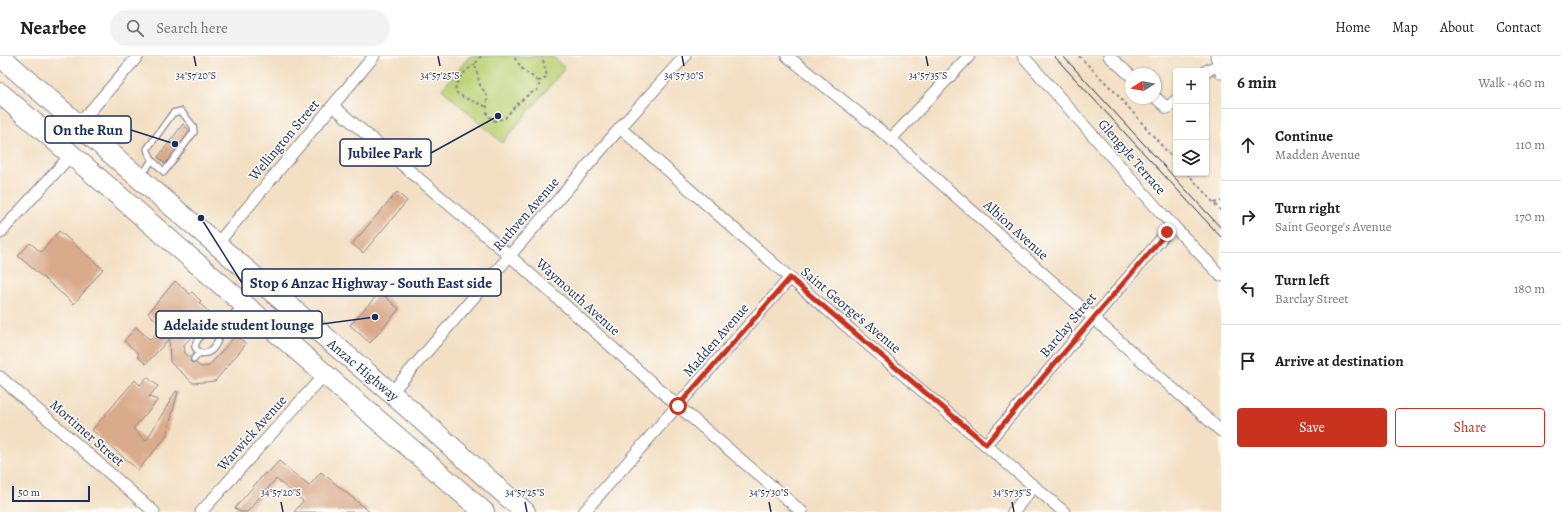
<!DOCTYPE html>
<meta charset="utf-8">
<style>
:root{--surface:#fff;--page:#f2f2f2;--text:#202124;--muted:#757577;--line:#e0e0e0;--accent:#c8321e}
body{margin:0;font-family:Alegreya,serif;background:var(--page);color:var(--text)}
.controls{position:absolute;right:12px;top:12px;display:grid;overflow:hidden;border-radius:4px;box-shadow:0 1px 3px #0004}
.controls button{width:36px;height:36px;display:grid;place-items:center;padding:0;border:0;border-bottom:1px solid var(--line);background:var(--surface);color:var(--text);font:20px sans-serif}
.compass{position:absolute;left:1125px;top:12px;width:36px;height:36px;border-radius:50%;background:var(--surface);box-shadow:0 1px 3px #0004;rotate:259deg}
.scale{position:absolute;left:12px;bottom:10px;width:78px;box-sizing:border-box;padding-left:4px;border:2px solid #1b2f5e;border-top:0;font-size:11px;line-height:14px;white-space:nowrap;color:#1b2f5e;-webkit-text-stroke:3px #fdfcf7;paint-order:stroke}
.stop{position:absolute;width:12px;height:12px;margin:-9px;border:3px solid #c8321e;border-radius:50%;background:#fff}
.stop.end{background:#c8321e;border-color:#fff;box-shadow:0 1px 4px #0008}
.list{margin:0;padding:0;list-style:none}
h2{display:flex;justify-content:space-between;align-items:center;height:52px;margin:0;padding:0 16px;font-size:17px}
h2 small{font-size:13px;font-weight:400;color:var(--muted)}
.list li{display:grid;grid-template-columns:26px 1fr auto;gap:12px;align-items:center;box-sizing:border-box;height:72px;padding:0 16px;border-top:1px solid var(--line)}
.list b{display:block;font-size:15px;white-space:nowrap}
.list p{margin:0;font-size:13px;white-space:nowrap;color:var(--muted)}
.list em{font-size:13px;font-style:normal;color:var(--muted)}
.actions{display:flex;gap:8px;padding:12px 16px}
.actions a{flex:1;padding:9px 0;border:1px solid var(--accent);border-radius:4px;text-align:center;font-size:14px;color:var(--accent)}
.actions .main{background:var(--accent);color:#fff}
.icon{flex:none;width:22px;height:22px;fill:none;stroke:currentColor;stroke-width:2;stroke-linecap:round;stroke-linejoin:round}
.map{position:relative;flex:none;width:1221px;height:456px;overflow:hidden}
header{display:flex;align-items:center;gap:24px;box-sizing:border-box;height:56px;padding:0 20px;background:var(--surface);border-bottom:1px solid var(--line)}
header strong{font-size:19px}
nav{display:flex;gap:22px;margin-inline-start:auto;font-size:14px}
.search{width:280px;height:36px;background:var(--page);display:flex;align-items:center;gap:10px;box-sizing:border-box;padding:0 14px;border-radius:22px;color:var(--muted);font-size:15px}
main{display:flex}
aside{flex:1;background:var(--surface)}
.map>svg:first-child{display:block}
.green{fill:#bcd276;stroke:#6c806a}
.building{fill:#daab8b}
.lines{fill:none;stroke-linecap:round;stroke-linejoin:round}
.lane-casing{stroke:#878790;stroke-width:8}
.street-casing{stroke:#878790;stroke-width:13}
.highway-casing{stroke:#878790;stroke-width:22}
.path{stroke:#878790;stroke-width:2;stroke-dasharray:3 3;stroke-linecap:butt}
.lane{stroke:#fff;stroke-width:5.5}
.street{stroke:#fff;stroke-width:11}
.highway{stroke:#fff;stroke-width:20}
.tram{stroke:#1b2f5e;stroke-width:1}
.route{stroke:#c8321e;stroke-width:5}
.ticks{fill:none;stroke:#1b2f5e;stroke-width:1.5}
.labels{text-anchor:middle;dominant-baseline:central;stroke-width:3;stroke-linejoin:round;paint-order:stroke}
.street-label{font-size:14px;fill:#1b2f5e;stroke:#fdfcf7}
.ticks-label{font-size:10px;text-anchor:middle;fill:#1b2f5e;stroke:#fdfcf7;stroke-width:3;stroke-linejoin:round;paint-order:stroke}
.leader{fill:none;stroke:#1b2f5e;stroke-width:1.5}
.callout-dot{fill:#1b2f5e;stroke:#fdfcf7;stroke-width:1.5}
.callout{fill:#fdfcf7;stroke:#1b2f5e;stroke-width:1.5}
.callout-label{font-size:15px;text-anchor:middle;font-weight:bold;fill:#1b2f5e}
</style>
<header>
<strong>Nearbee</strong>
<div class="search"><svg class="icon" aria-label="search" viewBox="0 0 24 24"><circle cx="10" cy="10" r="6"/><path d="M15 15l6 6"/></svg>Search here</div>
<nav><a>Home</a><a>Map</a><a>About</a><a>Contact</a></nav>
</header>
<main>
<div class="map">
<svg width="1221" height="456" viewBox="0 0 1221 456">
<rect width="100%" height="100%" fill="#fdfcf7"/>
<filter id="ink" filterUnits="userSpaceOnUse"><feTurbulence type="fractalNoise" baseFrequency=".025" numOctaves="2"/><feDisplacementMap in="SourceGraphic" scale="8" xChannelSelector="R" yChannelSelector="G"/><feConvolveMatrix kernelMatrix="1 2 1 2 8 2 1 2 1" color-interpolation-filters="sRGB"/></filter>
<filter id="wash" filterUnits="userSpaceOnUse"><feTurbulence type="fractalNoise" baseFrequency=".012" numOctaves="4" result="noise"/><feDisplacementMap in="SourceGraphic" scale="16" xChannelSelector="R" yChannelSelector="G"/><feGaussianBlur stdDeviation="0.9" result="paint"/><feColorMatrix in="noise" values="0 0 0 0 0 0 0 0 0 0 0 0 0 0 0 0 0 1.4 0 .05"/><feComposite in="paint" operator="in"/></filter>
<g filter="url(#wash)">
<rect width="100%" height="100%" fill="#f3dfc3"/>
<polygon class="green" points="470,0 552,0 565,12 502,87 442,33"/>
<g id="blocks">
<g class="building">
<polygon points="183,68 190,75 165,108 158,101"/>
<polygon points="397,136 407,145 363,197 352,188"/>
<polygon points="59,175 103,213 74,248 18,200 30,187 41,196"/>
<polygon points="175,225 190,238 192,236 201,245 199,247 211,258 184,289 185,297 190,301 191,306 196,307 201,311 209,310 236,279 246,288 215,325 193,327 170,306 169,283 146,308 137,300 139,298 124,285 136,271 150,284 163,270 148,257"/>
<polygon points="380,236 399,253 370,287 350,269"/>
<polygon points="147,321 158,330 149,341 158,344 133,373 146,385 176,335 178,336 166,381 138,414 92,374 135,324 140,329"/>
<polygon points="279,405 309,430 321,416 370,456 294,456 303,445 276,423 247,456 240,456 235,452 265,417 267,418"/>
</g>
</g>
</g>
<g filter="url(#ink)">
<use href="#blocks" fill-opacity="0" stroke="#878790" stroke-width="1"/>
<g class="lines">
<g class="lane-casing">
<g id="lane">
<polyline points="141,121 152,104 147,93 173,57 181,55 193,70 194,76 164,116 152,104"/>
<path d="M219,273C220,285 213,300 199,297L195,291C197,279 209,272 219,273L241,250"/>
<polyline points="194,303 199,297"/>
</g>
</g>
<g class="street-casing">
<g id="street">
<polyline points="787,0 891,83 1221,375"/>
<polyline points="1023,0 1163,159 1221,220"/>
<polyline points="1109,0 1131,20"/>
<polyline points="1216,0 1221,17"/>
<polyline points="1206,15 1219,9"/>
<polyline points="1155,41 1167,52 1176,44"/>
<polyline points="333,50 510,200 678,350 802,456"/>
<polyline points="79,68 138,0"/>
<polyline points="620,72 790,222 1064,456"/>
<polyline points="891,83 969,0"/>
<polyline points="0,177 71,99"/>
<polyline points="217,188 374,0"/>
<polyline points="0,321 154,456"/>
<polyline points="391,337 620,72 685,0"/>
<polyline points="986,388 1173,169"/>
<polyline points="201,456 325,318"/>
<polyline points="584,456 790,222"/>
<polyline points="1013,456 1034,430"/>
</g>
</g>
<g class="highway-casing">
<g id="highway">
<polyline points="0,0 140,123 391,337 525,456"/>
<polyline points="0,37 484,456"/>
</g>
</g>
<g class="path">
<polyline points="481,0 475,8 480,29 487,40 487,58 493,65 505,62 515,50 529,38 536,35 540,31 535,22 524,15 513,0"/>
<polyline points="1079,0 1115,36 1176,106"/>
<path d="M475,8C465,15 457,22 455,35C463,43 476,46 487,51"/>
<polyline points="538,25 543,24 547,20 542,0"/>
<polyline points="1187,117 1221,155"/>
<polyline points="1214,147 1221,145"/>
</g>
<use href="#lane" class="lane"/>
<use href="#street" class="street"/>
<use href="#highway" class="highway"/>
<g class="tram">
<polyline points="1054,0 1221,181"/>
<polyline points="1063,0 1221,172"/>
</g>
</g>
</g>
<g class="lines" filter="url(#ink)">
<polyline class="route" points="678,350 790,222 986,388 1167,176"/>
</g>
<path class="ticks" d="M194,0L196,10M438,0L440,10M682,0L684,10M926,0L928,10M281,446L283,456M525,446L527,456M769,446L771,456M1012,446L1014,456"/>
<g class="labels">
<g class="street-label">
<text transform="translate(284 84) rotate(-50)">Wellington Street</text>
<text transform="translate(1132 101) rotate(49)">Glengyle Terrace</text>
<text transform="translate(526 158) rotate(-49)">Ruthven Avenue</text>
<text transform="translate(1016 174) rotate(42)">Albion Avenue</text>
<text transform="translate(578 241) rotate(42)">Waymouth Avenue</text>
<text transform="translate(851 254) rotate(40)">Saint George's Avenue</text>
<text transform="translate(1068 269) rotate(-50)">Barclay Street</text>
<text transform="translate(716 284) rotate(-49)">Madden Avenue</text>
<text transform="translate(363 314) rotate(40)">Anzac Highway</text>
<text transform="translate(87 377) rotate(41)">Mortimer Street</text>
<text transform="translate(252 377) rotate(-48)">Warwick Avenue</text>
</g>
</g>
<g class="ticks-label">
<text x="196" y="23">34°57'20"S</text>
<text x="440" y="23">34°57'25"S</text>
<text x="684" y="23">34°57'30"S</text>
<text x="928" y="23">34°57'35"S</text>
<text x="281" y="440">34°57'20"S</text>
<text x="525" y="440">34°57'25"S</text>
<text x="769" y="440">34°57'30"S</text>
<text x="1012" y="440">34°57'35"S</text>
</g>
<path class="leader" d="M175 88L131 74M498 60L431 97M201 162L242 227M375 261L322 268"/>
<g class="callout-dot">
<circle cx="175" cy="88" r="4"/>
<circle cx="498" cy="60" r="4"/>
<circle cx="201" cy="162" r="4"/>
<circle cx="375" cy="261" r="4"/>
</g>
<g class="callout">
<rect x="45" y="60" width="86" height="27" rx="4"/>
<rect x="340" y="83" width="91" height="27" rx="4"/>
<rect x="242" y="213" width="259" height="27" rx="4"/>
<rect x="156" y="255" width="166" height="27" rx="4"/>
</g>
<g class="callout-label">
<text x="88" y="79">On the Run</text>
<text x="385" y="102">Jubilee Park</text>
<text x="371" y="232">Stop 6 Anzac Highway - South East side</text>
<text x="239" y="274">Adelaide student lounge</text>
</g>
</svg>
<div class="controls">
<button>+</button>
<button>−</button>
<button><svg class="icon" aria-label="layers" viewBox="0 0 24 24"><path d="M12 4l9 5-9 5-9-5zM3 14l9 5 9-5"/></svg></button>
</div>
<svg class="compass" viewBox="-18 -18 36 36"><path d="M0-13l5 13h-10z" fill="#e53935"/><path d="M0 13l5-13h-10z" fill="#757577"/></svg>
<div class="scale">50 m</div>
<div class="stop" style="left:678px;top:350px"></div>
<div class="stop end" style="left:1167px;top:176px"></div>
</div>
<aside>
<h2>6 min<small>Walk · 460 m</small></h2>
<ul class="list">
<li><svg class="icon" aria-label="ahead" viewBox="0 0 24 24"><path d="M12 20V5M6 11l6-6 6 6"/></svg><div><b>Continue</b><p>Madden Avenue</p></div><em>110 m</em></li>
<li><svg class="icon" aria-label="right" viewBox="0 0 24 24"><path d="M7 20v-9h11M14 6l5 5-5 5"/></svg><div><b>Turn right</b><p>Saint George's Avenue</p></div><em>170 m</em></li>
<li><svg class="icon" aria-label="left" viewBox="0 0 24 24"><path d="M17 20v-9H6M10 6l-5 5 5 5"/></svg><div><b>Turn left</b><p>Barclay Street</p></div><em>180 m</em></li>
<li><svg class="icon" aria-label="arrive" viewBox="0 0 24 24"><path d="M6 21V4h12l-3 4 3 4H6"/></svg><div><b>Arrive at destination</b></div></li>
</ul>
<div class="actions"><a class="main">Save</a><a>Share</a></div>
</aside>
</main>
